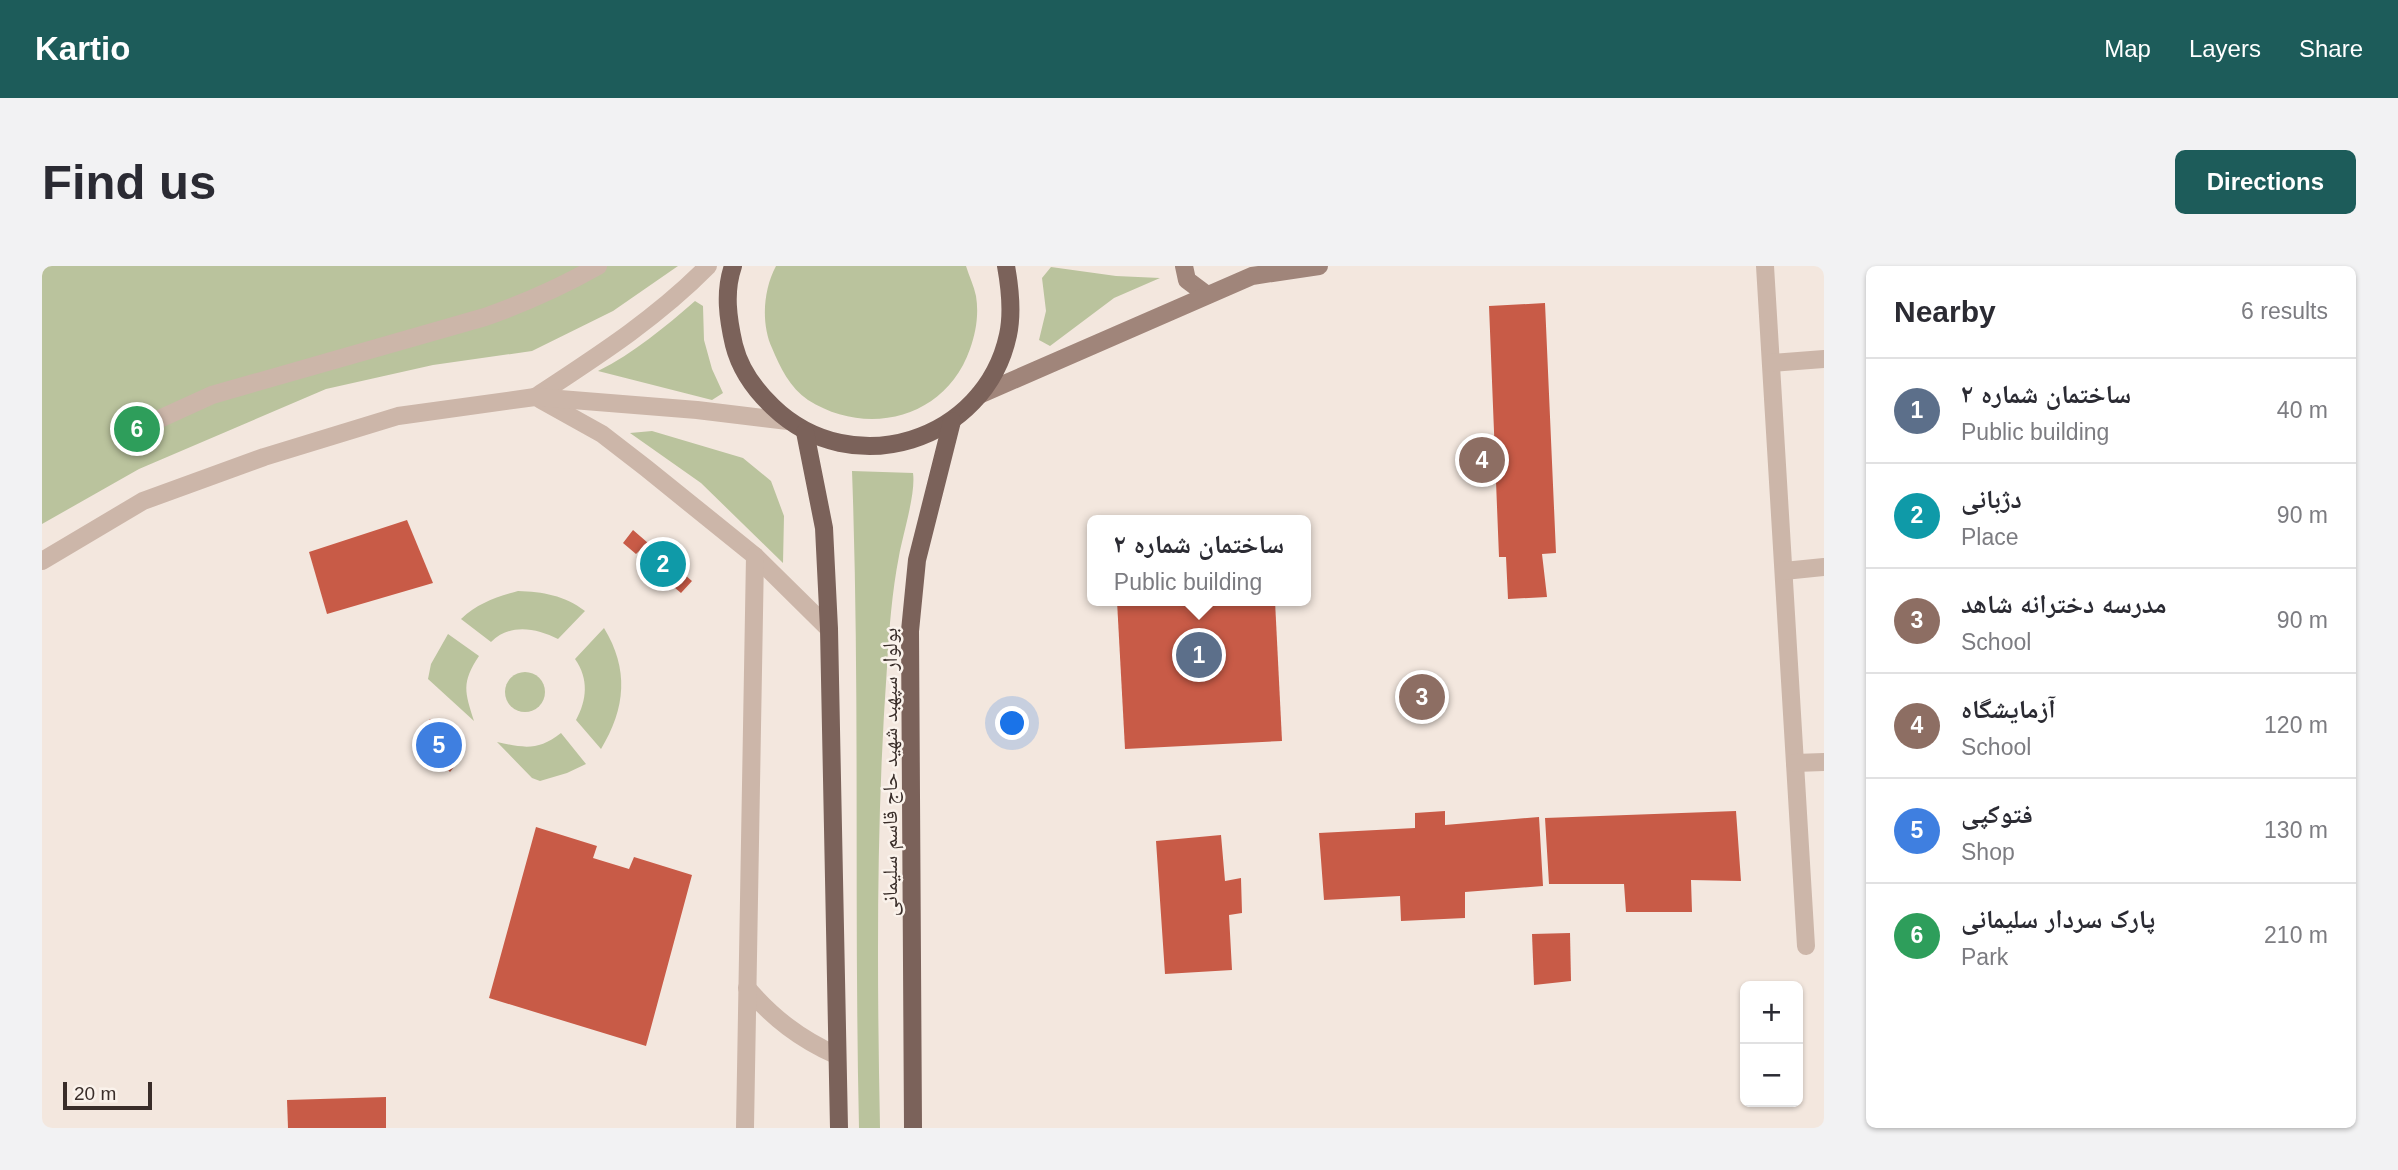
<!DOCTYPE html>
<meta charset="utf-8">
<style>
:root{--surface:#fff;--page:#f2f2f3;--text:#2b2b33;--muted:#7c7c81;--line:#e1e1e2;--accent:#1d5c5a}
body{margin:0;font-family:Helvetica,"Noto Naskh Arabic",sans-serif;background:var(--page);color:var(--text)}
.controls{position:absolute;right:21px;bottom:21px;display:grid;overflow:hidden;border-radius:10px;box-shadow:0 2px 5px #0004}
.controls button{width:63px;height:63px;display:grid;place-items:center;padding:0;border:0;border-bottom:2px solid var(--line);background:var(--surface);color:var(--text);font:35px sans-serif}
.scale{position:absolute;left:21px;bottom:18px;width:89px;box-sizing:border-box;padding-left:7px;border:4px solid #392d29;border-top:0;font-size:19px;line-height:24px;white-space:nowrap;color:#392d29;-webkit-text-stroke:5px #faf2eb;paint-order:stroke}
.you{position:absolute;left:971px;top:458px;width:24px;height:24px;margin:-18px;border:5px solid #fff;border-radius:50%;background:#1a73e8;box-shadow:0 0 0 10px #1a73e833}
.badge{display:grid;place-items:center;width:46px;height:46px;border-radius:50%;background:var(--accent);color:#fff;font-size:23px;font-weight:700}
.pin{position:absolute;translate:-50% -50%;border:4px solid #fff;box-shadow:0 2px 7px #0006}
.popup{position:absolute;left:1045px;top:249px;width:224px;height:91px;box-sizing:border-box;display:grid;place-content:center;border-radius:10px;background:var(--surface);filter:drop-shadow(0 2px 5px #0005);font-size:23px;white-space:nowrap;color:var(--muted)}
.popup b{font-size:26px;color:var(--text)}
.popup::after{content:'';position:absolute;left:50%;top:100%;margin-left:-14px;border:14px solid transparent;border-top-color:var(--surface)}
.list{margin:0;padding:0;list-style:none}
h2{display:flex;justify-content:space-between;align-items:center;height:91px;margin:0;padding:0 28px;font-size:30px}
h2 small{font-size:23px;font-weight:400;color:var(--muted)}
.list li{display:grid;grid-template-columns:46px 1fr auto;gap:21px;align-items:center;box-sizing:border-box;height:105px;padding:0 28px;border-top:2px solid var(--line)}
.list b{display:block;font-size:26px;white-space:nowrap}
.list p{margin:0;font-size:23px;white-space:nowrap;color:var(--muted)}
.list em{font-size:23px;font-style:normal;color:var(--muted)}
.map{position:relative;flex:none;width:1782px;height:862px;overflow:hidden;border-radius:10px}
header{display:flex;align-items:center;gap:42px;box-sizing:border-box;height:98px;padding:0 35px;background:var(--accent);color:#fff}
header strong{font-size:33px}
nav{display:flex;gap:38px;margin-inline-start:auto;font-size:24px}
.intro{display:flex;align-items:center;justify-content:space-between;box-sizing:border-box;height:168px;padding:0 42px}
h1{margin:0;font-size:49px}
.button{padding:18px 32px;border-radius:10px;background:var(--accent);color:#fff;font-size:24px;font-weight:700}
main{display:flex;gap:42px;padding:0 42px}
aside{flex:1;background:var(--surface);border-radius:10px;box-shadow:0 2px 5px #0004}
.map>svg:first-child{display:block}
.green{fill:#bac39d}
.building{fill:#c85b47}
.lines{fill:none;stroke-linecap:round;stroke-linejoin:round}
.minor{stroke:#ccb6a9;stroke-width:18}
.tertiary{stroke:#ccb6a9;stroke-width:18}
.secondary{stroke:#a0857a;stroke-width:18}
.primary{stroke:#7b625a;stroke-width:18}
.labels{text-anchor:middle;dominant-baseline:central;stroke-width:5;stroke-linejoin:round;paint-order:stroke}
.street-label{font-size:21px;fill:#392d29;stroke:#faf2eb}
</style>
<header>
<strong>Kartio</strong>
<nav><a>Map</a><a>Layers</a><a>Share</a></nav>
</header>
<div class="intro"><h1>Find us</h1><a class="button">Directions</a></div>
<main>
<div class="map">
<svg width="1782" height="862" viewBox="0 0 1782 862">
<rect width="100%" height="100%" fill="#f3e7de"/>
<g class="green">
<polygon points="0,0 636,0 571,45 490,85 391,99 284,123 97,203 0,258"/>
<path d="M734,0H924C927,10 932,20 934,30C937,48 934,67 928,83C904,152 826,172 766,134C748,122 738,101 730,82C719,58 721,24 734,0Z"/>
<polygon points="1009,1 1074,10 1118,12 1072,32 1008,80 997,74 1004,45 1000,12"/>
<path d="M653,35L661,40L662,74L670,103L681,127L670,134L556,105C592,87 623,61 653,35Z"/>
<polygon points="610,165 701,192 729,215 742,250 741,297 659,217 588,167"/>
<path d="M810,205L871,207C874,227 861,268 857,290C850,326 847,364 845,401C834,554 835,709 838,862H817C812,643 818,424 810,205Z"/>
<path d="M476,325C501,326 522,329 543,345L516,373C494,362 468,357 449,376L419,353C436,337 454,331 476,325Z"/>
<path d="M562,362C587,403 584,442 559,483L534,454C545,434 547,413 533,393Z"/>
<path d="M406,368L437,390C419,417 423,426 432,455L386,413L389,398Z"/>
<circle cx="483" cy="426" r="20"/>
<path d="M519,467L544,498L525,507L498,515L490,512L455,476C482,482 496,485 519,467Z"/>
</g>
<g class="building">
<polygon points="1503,37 1514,287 1500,288 1505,331 1466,333 1464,291 1457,291 1447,40"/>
<polygon points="365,254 391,317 285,348 267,286"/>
<polygon points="591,264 650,315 639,327 626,316 632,310 629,307 626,310 601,288 604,285 600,282 594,288 581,277"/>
<polygon points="1075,335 1233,335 1240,475 1083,483"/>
<polygon points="388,453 422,488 408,506 373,470"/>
<polygon points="1403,545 1403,559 1497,551 1501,620 1423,626 1423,652 1359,655 1358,630 1282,634 1277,567 1373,562 1373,547"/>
<polygon points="1694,545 1699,615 1649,614 1650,646 1584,646 1582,618 1507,618 1503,552"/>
<polygon points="494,561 555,580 551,592 587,603 592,591 650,609 604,780 447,732"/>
<polygon points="1179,569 1183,615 1199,612 1200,647 1187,649 1190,704 1123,708 1114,575"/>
<polygon points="1528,667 1529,715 1492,719 1490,668"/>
<polygon points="344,831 344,862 246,862 245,834"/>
</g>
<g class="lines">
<g class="minor">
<polyline points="1723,0 1764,680"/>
<polyline points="1729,97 1782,93"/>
<path d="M91,165L170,129L443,51C483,37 519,21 556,0"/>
<polyline points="1742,305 1782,301"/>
<polyline points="1753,497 1782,496"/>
</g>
<g class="tertiary">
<path d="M493,131C554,91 615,52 666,0"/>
<polyline points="499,134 560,168 604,202 713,290 787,363"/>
<polyline points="0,295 101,235 222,191 356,150 493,131 655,144 746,155"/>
<path d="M705,722C731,752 758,773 794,789"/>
<polyline points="703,862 713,290"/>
</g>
<g class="secondary">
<polyline points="1142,0 1145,14 1165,29"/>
<polyline points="937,129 1210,10 1277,0"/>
</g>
<g class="primary">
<path d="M691,0C682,26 686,53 692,79C698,103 713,124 731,141C810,217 943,176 966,69C971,46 968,22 964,0"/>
<polyline points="763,166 782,262 787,363 797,862"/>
<polyline points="871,862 868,365 875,294 910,155"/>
</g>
</g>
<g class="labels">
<g class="street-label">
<text transform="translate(847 506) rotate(-90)">بولوار سپهبد شهید حاج قاسم سلیمانی</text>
</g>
</g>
</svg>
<div class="controls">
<button>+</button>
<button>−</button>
</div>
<div class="scale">20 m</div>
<div class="you"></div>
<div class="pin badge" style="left:1157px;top:389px;background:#5c6f8a">1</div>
<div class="popup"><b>ساختمان شماره ۲</b>Public building</div>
<div class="pin badge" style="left:621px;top:298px;background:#0f9aa8">2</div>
<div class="pin badge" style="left:1380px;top:431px;background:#8d6e63">3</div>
<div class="pin badge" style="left:1440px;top:194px;background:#8d6e63">4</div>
<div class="pin badge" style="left:397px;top:479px;background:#3f7fe0">5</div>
<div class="pin badge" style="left:95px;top:163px;background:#2e9e5b">6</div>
</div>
<aside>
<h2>Nearby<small>6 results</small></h2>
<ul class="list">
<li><span class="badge" style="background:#5c6f8a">1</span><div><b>ساختمان شماره ۲</b><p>Public building</p></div><em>40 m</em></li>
<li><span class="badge" style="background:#0f9aa8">2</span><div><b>دژبانی</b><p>Place</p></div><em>90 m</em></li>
<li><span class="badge" style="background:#8d6e63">3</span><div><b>مدرسه دخترانه شاهد</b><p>School</p></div><em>90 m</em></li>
<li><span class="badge" style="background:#8d6e63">4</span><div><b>آزمایشگاه</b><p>School</p></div><em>120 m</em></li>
<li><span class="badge" style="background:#3f7fe0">5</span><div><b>فتوکپی</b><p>Shop</p></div><em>130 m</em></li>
<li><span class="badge" style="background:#2e9e5b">6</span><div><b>پارک سردار سلیمانی</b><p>Park</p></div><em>210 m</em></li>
</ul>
</aside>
</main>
